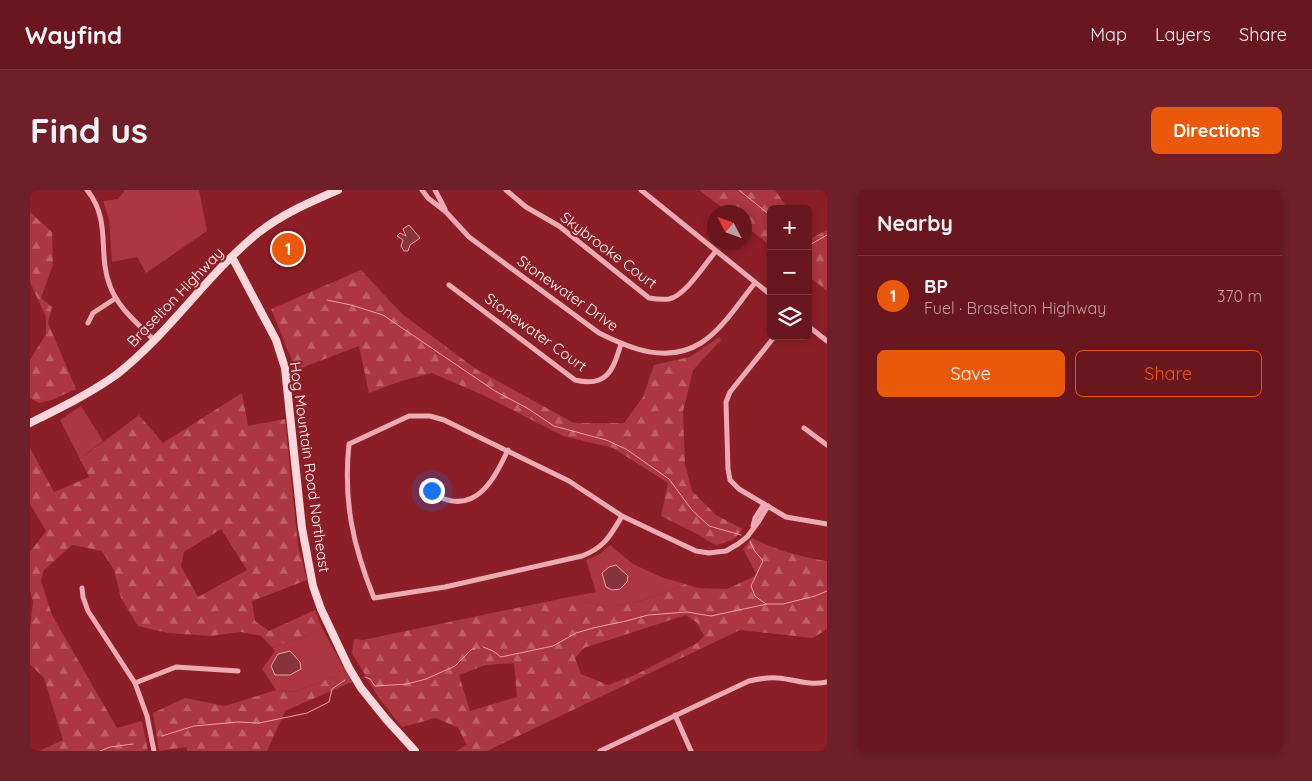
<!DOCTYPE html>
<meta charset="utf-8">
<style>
:root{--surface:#69161e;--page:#6e1f27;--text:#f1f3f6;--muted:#bd9fa4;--line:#7c353c;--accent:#ea580c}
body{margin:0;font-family:Quicksand,sans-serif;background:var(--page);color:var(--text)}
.controls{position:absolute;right:15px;top:15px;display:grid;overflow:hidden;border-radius:8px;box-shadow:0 2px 8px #0003}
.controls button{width:45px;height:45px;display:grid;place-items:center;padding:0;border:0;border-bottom:1px solid var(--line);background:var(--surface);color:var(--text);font:25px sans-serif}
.compass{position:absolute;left:677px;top:15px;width:45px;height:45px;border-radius:50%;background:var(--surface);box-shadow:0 2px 8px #0003;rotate:311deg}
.you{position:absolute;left:401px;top:300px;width:18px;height:18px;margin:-12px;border:4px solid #fff;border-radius:50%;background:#1a73e8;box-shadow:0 0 0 8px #1a73e833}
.badge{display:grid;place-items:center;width:32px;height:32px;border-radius:50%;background:var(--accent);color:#fff;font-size:16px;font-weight:700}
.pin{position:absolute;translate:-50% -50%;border:2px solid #fff;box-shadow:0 1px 5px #0006}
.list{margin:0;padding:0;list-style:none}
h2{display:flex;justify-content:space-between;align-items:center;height:65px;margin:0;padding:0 20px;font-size:21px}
h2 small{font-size:16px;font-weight:400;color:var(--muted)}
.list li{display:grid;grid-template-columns:32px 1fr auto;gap:15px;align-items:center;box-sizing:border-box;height:80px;padding:0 20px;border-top:1px solid var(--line)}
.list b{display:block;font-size:19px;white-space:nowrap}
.list p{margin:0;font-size:16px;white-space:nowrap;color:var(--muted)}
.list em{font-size:16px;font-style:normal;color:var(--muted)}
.actions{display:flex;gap:10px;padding:15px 20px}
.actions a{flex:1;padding:11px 0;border:1px solid var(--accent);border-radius:8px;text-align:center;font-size:18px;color:var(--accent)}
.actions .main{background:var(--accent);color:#fff}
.icon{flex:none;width:28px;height:28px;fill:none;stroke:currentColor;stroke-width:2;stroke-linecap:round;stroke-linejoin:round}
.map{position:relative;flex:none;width:797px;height:561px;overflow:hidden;border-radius:8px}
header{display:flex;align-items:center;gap:30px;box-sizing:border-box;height:70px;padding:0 25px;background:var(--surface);border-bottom:1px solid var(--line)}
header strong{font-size:24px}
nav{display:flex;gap:28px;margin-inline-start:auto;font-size:18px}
.intro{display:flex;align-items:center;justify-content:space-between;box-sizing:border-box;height:120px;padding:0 30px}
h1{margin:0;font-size:35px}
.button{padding:12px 22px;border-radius:8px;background:var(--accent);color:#fff;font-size:18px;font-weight:700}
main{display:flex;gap:30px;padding:0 30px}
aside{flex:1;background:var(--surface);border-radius:8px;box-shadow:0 2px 8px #0003}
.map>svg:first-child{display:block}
.green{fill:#ac3642}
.forest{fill:url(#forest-firs);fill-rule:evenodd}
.water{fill:#86353c;stroke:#ee9fa8}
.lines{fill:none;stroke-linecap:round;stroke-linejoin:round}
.stream{stroke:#ee9fa8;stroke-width:1}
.street{stroke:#ecabb2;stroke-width:5}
.secondary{stroke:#f9d7da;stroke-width:8}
.labels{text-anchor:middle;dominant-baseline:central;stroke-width:4.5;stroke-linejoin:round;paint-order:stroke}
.street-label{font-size:15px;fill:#fff;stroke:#8c1e28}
</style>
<header>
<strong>Wayfind</strong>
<nav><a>Map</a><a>Layers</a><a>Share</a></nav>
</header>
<div class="intro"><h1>Find us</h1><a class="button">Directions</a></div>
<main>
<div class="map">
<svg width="797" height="561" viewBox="0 0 797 561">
<defs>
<pattern id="forest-firs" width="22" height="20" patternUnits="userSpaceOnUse" patternTransform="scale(1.25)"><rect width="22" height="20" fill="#ac3642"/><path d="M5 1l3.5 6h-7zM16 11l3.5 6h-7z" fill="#bd5e68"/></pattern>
</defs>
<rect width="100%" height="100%" fill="#8c1e28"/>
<g class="green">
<polygon points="95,0 169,0 177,41 116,83 107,67 82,72 79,29 73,11 88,9"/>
<polygon points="51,216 73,251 50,269 30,230"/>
<path d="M580,355L603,374L631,387L655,394C633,404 590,421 565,415C558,414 551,409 544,406L566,402L556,370L570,364Z"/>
<polygon points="292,438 316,482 264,502 246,500 232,479 245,461 242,457 277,446"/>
</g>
<g class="forest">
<polygon points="669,0 745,0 758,19 741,19 741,56 715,36 714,22 698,22"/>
<polygon points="0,22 22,42 23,75 11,108 22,117 18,133 46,199 22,210 9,213 0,208 0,170 16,144 16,127 0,92"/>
<polygon points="797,40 797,101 778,86 778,47 780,49"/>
<polygon points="331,80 372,124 446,179 544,233 594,233 613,207 624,175 660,167 689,147 691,150 663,180 653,222 655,274 662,301 686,325 713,339 704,349 687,355 683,354 669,345 631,326 638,293 583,258 533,246 455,206 402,183 371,191 339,203 329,156 266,180 241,119"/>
<path d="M212,203L218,236L255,229L268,355L277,390L222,411L225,431L239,441L285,420L292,438L277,446L242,457L231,446L211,442L181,446L138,443L108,436L91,408L84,380L72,361L42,355L14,380L11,391L22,425L87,538L112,531L118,561H9L33,550L14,488L0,474V439L3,412L0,400V362L16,341L0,314V258L24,302L59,287L50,269L109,225L133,253ZM191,339L217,380L168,407L151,376L154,362Z"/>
<path d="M722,348C746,360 771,367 797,371V439L783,448L710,440L457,561H426L437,555L428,538L406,528L372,537L348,507L322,463L324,449L333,450L544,406C551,409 558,414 565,415C590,421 633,404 655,394L668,398L697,399L723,387L726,383L713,359ZM656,425L667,433L674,446L667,453L605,485L578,495L551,484L545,468L554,458ZM484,473L487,507L440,521L429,485L456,475Z"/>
<polygon points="316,482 322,492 255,521 237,561 157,561 157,557 129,561 123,523 155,508 195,516 246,500 264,502"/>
</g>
<g class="water">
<polygon points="379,35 390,48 380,55 378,61 374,61 371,56 373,50 367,46 370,43 376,46 373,39"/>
<polygon points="586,375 598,386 597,392 590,399 582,400 576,397 572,383 579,377"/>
<polygon points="260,461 270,472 271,479 260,485 245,485 241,476 248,464"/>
</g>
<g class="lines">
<g class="stream">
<polyline points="709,0 741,26"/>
<polyline points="778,56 797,45"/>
<polyline points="297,110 321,115 353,125 465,201 497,218 524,236 576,250 596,259 639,289 662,320 679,336 711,345"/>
<polyline points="720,351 724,360 733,371 721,396 725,406 736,414"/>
<polyline points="453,457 463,461 471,467 523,456 546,443 563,438 596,431 618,425 657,422 681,426 737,414 753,414 785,406 797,401"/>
<polyline points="335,487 340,489 345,496 377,494 396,489 425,476 442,459 445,459"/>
<polyline points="132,546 164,536 208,532 229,533 277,523 299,512 302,499 315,490"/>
<polyline points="70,561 80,557 103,554"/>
</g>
<g class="street">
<path d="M57,0C82,31 67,63 80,96C88,118 108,134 124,150"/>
<path d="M392,0L398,8L416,22L439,47L569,143C601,159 637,174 671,153C693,139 709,112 725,93"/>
<polyline points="405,0 415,19"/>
<path d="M476,0L496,17L529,36L619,108C625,109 632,110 639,109C655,106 675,74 686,61"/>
<polyline points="611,0 741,105"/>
<path d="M419,95L545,190C577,198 583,180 591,154"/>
<polyline points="58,133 63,123 86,108"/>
<polyline points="778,136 797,151"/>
<polyline points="745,146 700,202 696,212 698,279 700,290 709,299 756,327 797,334"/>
<polyline points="774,238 797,255"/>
<path d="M409,307C447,324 464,289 478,260"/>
<path d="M592,326C580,346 575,357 552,366L415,397L344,408C323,356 313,311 319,254L379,226H400L414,230L539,291L592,326L666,361L679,363L687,362L696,361L708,354L717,347L729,331L738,316"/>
<polyline points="723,336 725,328 734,314"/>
<polyline points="52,398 53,407 58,421 105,493 117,526 124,561"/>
<polyline points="105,493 146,477 208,481"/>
<polyline points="645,525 661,561"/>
<path d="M570,561L719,491C728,489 737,487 747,488C766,489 776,496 797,492"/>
</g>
<g class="secondary">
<polyline points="202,67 246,150 255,178 272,338 283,396 291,419 319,478 331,498 356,529 385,561"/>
<path d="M0,233C30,218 59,204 86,185C139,144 176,85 228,43C252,24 280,12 308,0"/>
</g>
</g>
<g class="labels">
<g class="street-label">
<text transform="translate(579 60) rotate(37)">Skybrooke Court</text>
<text transform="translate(538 103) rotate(35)">Stonewater Drive</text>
<text transform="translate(145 107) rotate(-46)">Braselton Highway</text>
<text transform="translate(506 142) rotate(36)">Stonewater Court</text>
<text transform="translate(280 277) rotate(82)">Hog Mountain Road Northeast</text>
</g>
</g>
</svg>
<div class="controls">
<button>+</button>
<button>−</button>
<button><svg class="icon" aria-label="layers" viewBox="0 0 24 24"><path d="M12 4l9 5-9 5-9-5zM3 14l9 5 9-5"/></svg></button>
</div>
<svg class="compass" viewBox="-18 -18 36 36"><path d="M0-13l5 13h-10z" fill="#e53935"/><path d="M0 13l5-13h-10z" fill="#bd9fa4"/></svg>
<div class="you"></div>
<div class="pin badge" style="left:258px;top:59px">1</div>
</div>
<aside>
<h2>Nearby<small></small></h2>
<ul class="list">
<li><span class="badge">1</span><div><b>BP</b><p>Fuel · Braselton Highway</p></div><em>370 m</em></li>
</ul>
<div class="actions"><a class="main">Save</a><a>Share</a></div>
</aside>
</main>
